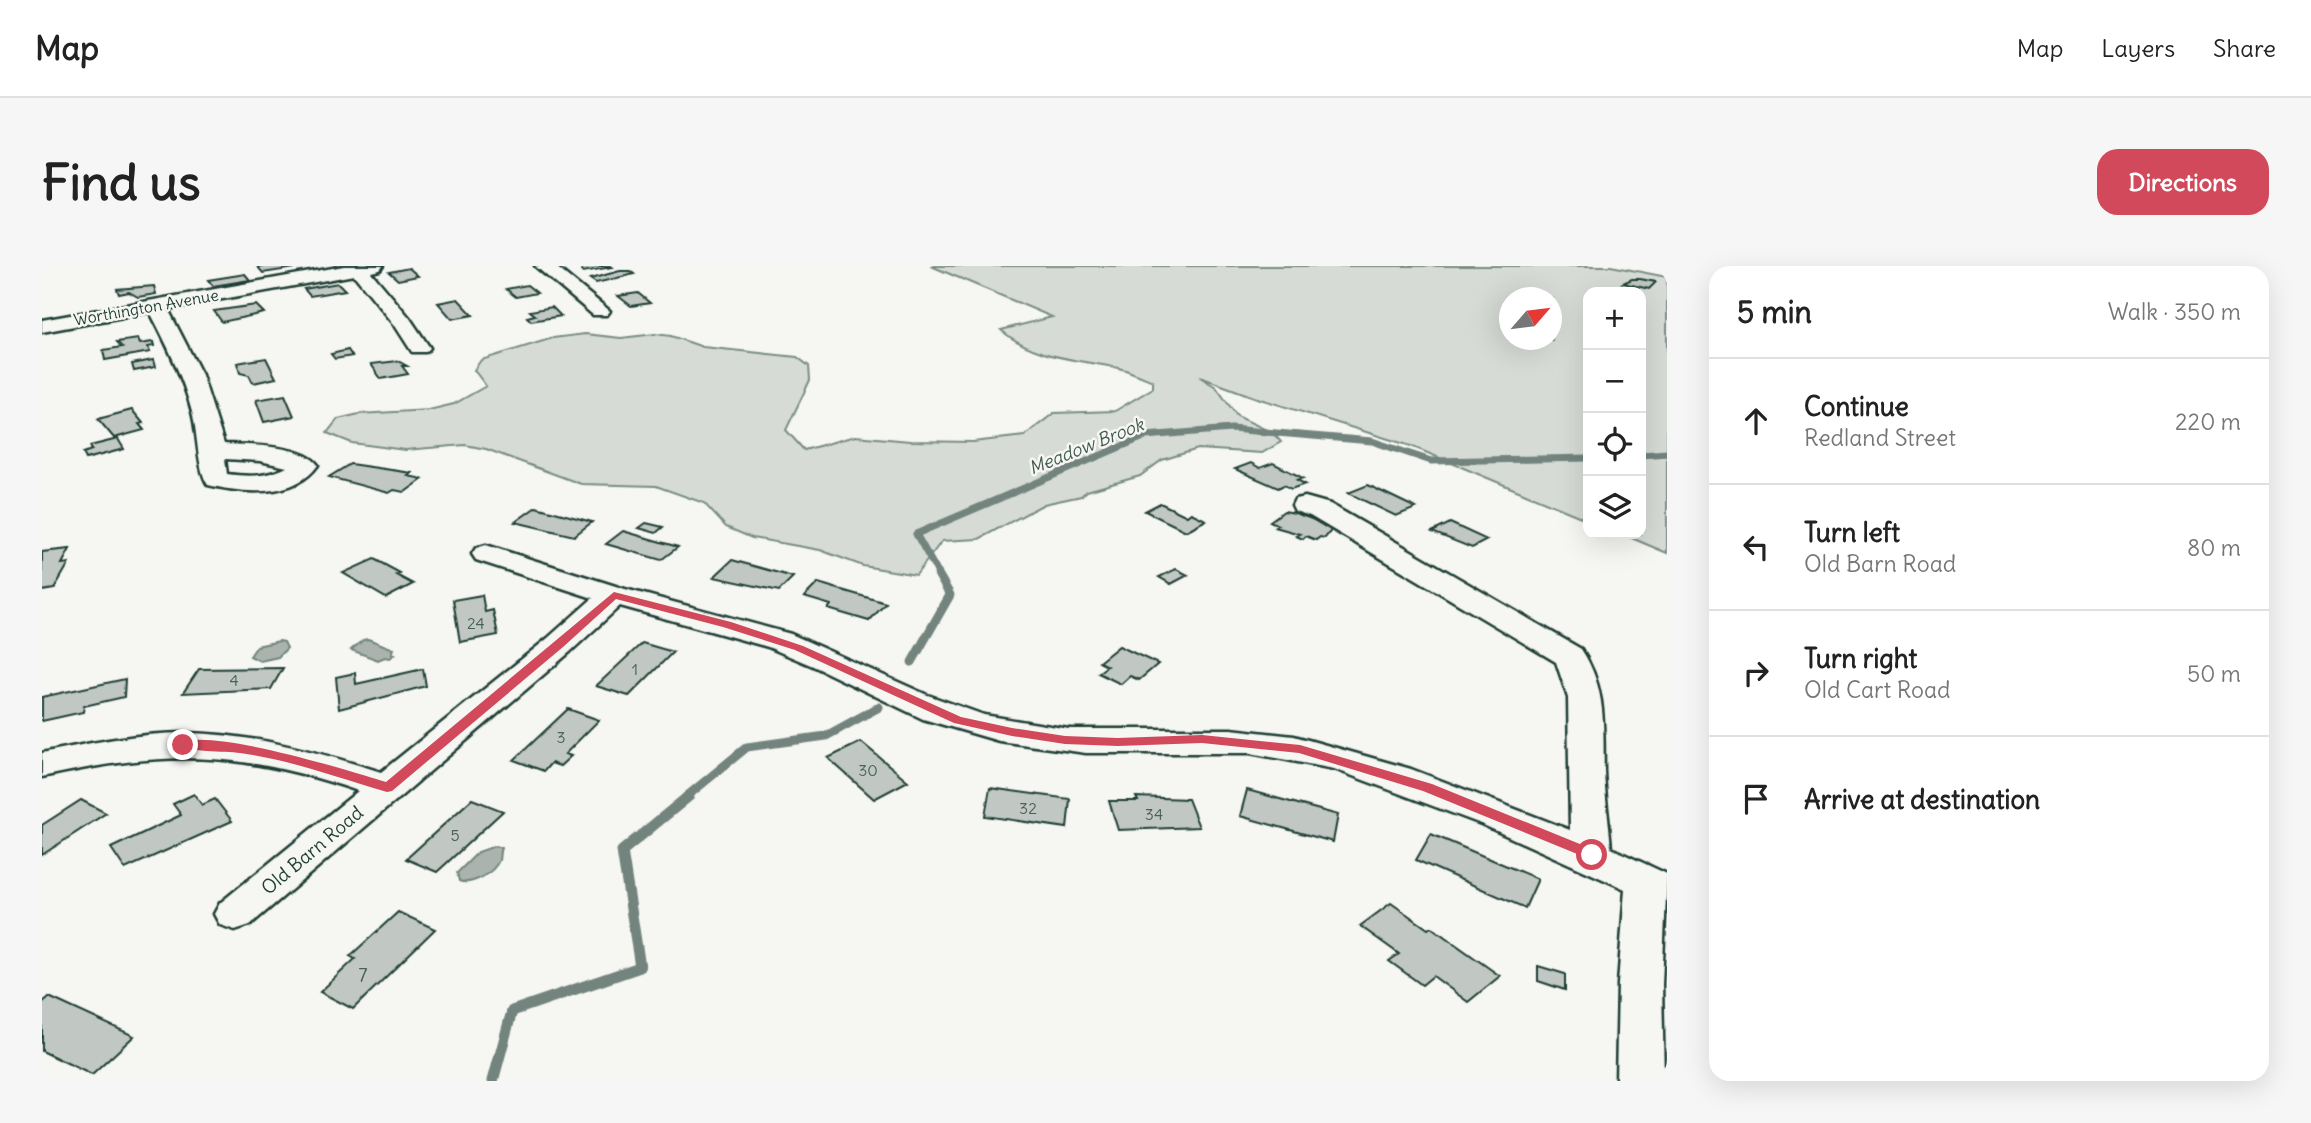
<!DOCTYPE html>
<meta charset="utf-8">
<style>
:root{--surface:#fff;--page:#f6f6f6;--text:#222;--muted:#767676;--line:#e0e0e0;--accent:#d1495b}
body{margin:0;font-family:Delius,sans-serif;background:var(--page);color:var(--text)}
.controls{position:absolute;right:21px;top:21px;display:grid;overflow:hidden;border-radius:14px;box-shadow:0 7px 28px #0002}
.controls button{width:63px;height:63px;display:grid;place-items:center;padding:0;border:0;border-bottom:2px solid var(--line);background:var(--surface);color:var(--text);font:35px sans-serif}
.compass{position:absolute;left:1457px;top:21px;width:63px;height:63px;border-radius:50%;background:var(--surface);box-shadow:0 7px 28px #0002;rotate:62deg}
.stop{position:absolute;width:21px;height:21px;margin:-16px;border:5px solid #d1495b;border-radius:50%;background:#fff}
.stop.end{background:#d1495b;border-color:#fff;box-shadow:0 2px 7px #0008}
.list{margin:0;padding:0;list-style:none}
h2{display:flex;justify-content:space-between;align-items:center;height:91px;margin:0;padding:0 28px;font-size:30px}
h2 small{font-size:23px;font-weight:400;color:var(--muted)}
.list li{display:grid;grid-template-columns:46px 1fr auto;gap:21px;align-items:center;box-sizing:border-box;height:126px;padding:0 28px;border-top:2px solid var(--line)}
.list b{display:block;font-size:26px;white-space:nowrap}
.list p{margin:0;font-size:23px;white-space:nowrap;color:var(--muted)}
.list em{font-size:23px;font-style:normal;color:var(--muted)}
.icon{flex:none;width:38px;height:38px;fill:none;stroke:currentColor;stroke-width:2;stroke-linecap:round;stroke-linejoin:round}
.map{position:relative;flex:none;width:1625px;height:815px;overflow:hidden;border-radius:21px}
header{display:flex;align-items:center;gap:42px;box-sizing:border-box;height:98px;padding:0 35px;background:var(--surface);border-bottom:2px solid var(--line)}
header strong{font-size:33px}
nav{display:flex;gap:38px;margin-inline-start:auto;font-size:24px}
.intro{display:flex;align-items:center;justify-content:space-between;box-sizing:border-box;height:168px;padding:0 42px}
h1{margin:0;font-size:49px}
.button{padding:18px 32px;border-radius:21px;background:var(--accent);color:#fff;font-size:24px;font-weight:700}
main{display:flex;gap:42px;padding:0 42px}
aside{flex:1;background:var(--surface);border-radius:21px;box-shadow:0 7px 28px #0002}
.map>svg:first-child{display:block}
.green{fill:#d6dbd6;stroke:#7a8c85;stroke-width:2;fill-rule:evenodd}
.water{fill:#aab3ae;stroke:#72847d;stroke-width:2}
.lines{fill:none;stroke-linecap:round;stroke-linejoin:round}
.stream-far2{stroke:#72847d;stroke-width:7}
.stream-far1{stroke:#72847d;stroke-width:9}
.stream{stroke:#72847d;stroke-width:11}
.building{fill:#c1c8c3;stroke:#1f3d34;stroke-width:2}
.minor-casing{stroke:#1f3d34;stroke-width:5}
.minor{fill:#f6f6f2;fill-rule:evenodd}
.route{fill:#d1495b}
.labels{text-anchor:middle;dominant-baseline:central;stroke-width:5;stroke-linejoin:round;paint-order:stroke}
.far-street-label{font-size:16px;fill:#1f3d34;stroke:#f6f6f2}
.number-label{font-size:16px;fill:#486058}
.far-water-label{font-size:18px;font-style:italic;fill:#425a52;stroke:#f6f6f2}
.street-label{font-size:19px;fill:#1f3d34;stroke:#f6f6f2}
.near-number-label{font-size:19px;fill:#486058}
</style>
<header>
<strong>Map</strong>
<nav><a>Map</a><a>Layers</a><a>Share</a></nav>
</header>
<div class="intro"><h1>Find us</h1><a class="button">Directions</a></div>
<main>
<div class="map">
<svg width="1625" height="815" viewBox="0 0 1625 815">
<rect width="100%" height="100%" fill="#f6f6f2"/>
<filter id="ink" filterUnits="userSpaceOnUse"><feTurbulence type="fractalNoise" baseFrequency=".0143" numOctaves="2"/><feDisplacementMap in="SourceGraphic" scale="14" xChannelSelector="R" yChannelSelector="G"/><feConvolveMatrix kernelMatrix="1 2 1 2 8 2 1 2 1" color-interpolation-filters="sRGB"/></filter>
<g filter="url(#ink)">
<path class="green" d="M889,0H1569L1625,11V287L1580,268H1599V26H1546V254L1369,180L1212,131L1158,111L1174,121L1195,150L1231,167L1239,176L1220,187L1156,183L1120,194L1098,210L1045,225L1039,230L1002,238L937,273L900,275L874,309L821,300L778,284L710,272L684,261L662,237L614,220L539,218L444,183L423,179L363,184L310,177L285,167L296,153L317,148L387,144L412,138L444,120L432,104L439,94L511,72L543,68L579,72L613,68L629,70L661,81L755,91L767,100L768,114L744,164L762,184L813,170L868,175L931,176L982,170L1012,147L1073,145L1111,122V115C1101,111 1090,106 1080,103C1037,93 994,94 959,64L1010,51ZM1468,32H1510V74H1468Z"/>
<g class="water">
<polygon points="326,373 352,383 350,387 353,388 348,392 343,391 336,394 309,384 321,374"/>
<polygon points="237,375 242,376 245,382 236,391 218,395 208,390 215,380"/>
<path d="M453,580L459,582C457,586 458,590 457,594C452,607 429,620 417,615L415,607L436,586Z"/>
</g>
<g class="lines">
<g class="stream-far2">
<polyline points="1599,189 1625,187"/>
<polyline points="897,309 874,268 1104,170 1189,163 1330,175 1389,195 1546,192"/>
</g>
<g class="stream-far1">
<polyline points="870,396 908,329 896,308"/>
<polyline points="644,531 705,481 784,470 837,441"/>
</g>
<polyline class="stream" points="451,815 470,745 598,701 580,585 647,530"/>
</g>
<g class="building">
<polygon points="215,0 260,0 260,1 221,7"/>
<polygon points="538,0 568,0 570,1 541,6"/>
<polygon points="367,2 376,10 356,14 347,6"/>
<polygon points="578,5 588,5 592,8 554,17 548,13"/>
<polygon points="203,8 208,14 171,20 166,14"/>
<polygon points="1590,13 1598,13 1614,16 1607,23 1581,17"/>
<polygon points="296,17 303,24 268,30 262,23"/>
<polygon points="485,19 495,27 474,31 464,23"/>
<polygon points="112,20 114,28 96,31 87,26 77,28 75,23"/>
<polygon points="596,27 608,37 589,40 576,30"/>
<polygon points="416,33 431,49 410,53 396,37"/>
<polygon points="214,39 222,47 180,56 172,45"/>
<polygon points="510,41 519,50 489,55 485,51 493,49 488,45"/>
<polygon points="96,73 98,78 111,76 112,80 106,81 108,86 63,94 61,84 80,81 75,76"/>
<polygon points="306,84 310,90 293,93 289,88"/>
<polygon points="224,92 234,112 211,117 207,109 198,107 195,97"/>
<polygon points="111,94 113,101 92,105 90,98"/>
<polygon points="356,95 365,100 360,100 366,108 339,113 329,98"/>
<polygon points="243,129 252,150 222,156 214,134"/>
<polygon points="90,144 101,157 97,158 102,164 72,172 56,153"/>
<polygon points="76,173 82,183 44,193 41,187 50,184 48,180"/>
<polygon points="1209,197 1218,202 1231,197 1261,212 1255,214 1263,218 1249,223 1242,219 1236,222 1193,203"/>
<polygon points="308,198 370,207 366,210 381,213 363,226 352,224 347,227 287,211"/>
<polygon points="1326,219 1374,242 1354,250 1306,227"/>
<polygon points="1118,237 1145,250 1149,247 1164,254 1144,265 1103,245"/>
<polygon points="494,241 550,256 532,270 473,256"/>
<polygon points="1242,245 1253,247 1292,261 1283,272 1278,271 1274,274 1264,270 1261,273 1254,270 1258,268 1233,261 1236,259 1228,255"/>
<polygon points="604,257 621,261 614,267 597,262"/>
<polygon points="1408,257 1445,274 1430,282 1390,266"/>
<polygon points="581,265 636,281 619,294 564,278"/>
<polygon points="28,283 20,298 27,297 12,323 0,325 0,286"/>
<polygon points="332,293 358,307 354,309 371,318 344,332 301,307"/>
<polygon points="690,294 751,311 737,325 672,311"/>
<polygon points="1134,303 1146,309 1129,318 1117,311"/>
<polygon points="776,317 844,337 827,355 786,343 789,339 762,331"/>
<polygon points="440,329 443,346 451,344 456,369 418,376 411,334"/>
<polygon points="600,377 631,386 587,430 554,420"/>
<polygon points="1077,380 1116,398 1097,414 1088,410 1079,418 1056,407 1065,400 1057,396"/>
<polygon points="241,402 229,423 141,427 157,403"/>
<polygon points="381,403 384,420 297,443 294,411 313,407 314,418"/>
<polygon points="83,413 82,431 42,440 41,446 0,455 0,431"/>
<polygon points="526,443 557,454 523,488 529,490 518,500 509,497 502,505 472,494"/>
<polygon points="819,476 866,515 832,533 786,492"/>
<polygon points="948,522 1028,533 1025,562 943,550"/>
<polygon points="1205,524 1296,549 1291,576 1198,550"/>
<polygon points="152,528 160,539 173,533 190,555 83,603 69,582 139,549 131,538"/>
<polygon points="1094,531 1146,533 1157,561 1076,564 1067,535 1096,535"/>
<polygon points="430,533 461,545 395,606 364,593"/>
<polygon points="39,534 64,547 0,589 0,559"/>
<polygon points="1389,568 1496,613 1483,642 1374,594"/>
<polygon points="1349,637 1386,663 1389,661 1458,710 1426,736 1391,710 1380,719 1347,695 1357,688 1318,660"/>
<polygon points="356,646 393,663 311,743 278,726 313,693 308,690"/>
<polygon points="1496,700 1523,708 1523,724 1496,715"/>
<polygon points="7,731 92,770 50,809 0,785 0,737"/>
</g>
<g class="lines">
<g class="minor-casing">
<g id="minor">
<path d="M302,0H341L338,4L329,6L367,51L388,82L384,86H370L352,58L312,9L126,43L160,109L182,178C205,179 262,179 276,199C252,233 200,227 166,219C155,203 156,167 150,146C141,111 125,78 108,46L0,66V54ZM183,193L218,195L245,201C225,211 207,211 185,208Z"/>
<polygon points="493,0 513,0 568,45 565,49 551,49"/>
<path d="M1263,231L1288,238L1539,383C1565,422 1561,460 1562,505C1563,531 1567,556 1569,582L1625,608L1620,718L1622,815H1574L1576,718L1583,623L1439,558L1292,503L1208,487H1044L957,475L881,453L771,400L726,381L578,340L528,386L208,659L193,664L178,659L172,648L178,637L316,525C197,484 122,484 0,511V487C47,477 96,467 144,467C211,468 276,486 339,506L506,372L551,332L434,294L430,288L434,282L444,279L583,323L749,368L883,428L942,449L1027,463H1189L1252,470L1369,503L1528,564L1526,432L1514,396L1268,250L1253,245L1250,239L1253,233Z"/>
</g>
</g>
<use href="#minor" class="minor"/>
</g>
</g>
<path class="route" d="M572,326L689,356L761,380L919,451L970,462L1023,470L1076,472L1160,469L1258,479L1390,518L1555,585L1557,589L1555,592H1545L1381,525L1257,487L1160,477L1076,480L1023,478L970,470L912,457L753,384L681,361L574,333L521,381L350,525L345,526C293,511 253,495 198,487C184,485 143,486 135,479C158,458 311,506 344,516Z"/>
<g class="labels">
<g class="far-street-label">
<text transform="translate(104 41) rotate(-10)">Worthington Avenue</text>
</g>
<g class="number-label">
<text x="434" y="357">24</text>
<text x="593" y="403">1</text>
<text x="192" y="414">4</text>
<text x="519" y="471">3</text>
<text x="826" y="504">30</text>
<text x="986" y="542">32</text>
<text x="1112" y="548">34</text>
<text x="413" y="569">5</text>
</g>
<g class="far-water-label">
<text transform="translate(1044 180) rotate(-22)">Meadow Brook</text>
</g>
<g class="street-label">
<text transform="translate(270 584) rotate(-40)">Old Barn Road</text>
</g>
<g class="near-number-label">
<text x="321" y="709">7</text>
</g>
</g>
</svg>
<div class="controls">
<button>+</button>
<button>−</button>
<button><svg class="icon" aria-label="locate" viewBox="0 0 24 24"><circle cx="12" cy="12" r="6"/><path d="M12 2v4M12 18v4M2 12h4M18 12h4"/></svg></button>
<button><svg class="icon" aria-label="layers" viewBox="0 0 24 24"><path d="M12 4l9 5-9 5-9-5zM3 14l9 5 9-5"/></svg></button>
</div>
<svg class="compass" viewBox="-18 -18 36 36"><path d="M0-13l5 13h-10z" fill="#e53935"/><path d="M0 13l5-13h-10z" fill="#767676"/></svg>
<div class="stop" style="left:1550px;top:589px"></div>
<div class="stop end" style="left:141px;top:479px"></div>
</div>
<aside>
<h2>5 min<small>Walk · 350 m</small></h2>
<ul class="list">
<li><svg class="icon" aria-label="ahead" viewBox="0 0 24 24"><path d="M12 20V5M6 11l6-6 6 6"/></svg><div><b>Continue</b><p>Redland Street</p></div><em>220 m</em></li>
<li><svg class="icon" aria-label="left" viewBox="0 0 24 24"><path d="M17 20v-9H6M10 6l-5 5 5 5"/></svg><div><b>Turn left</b><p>Old Barn Road</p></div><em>80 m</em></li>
<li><svg class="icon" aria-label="right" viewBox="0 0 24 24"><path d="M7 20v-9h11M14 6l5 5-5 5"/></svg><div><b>Turn right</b><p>Old Cart Road</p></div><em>50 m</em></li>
<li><svg class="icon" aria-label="arrive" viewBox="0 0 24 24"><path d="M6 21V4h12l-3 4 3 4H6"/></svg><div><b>Arrive at destination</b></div></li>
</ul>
</aside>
</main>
